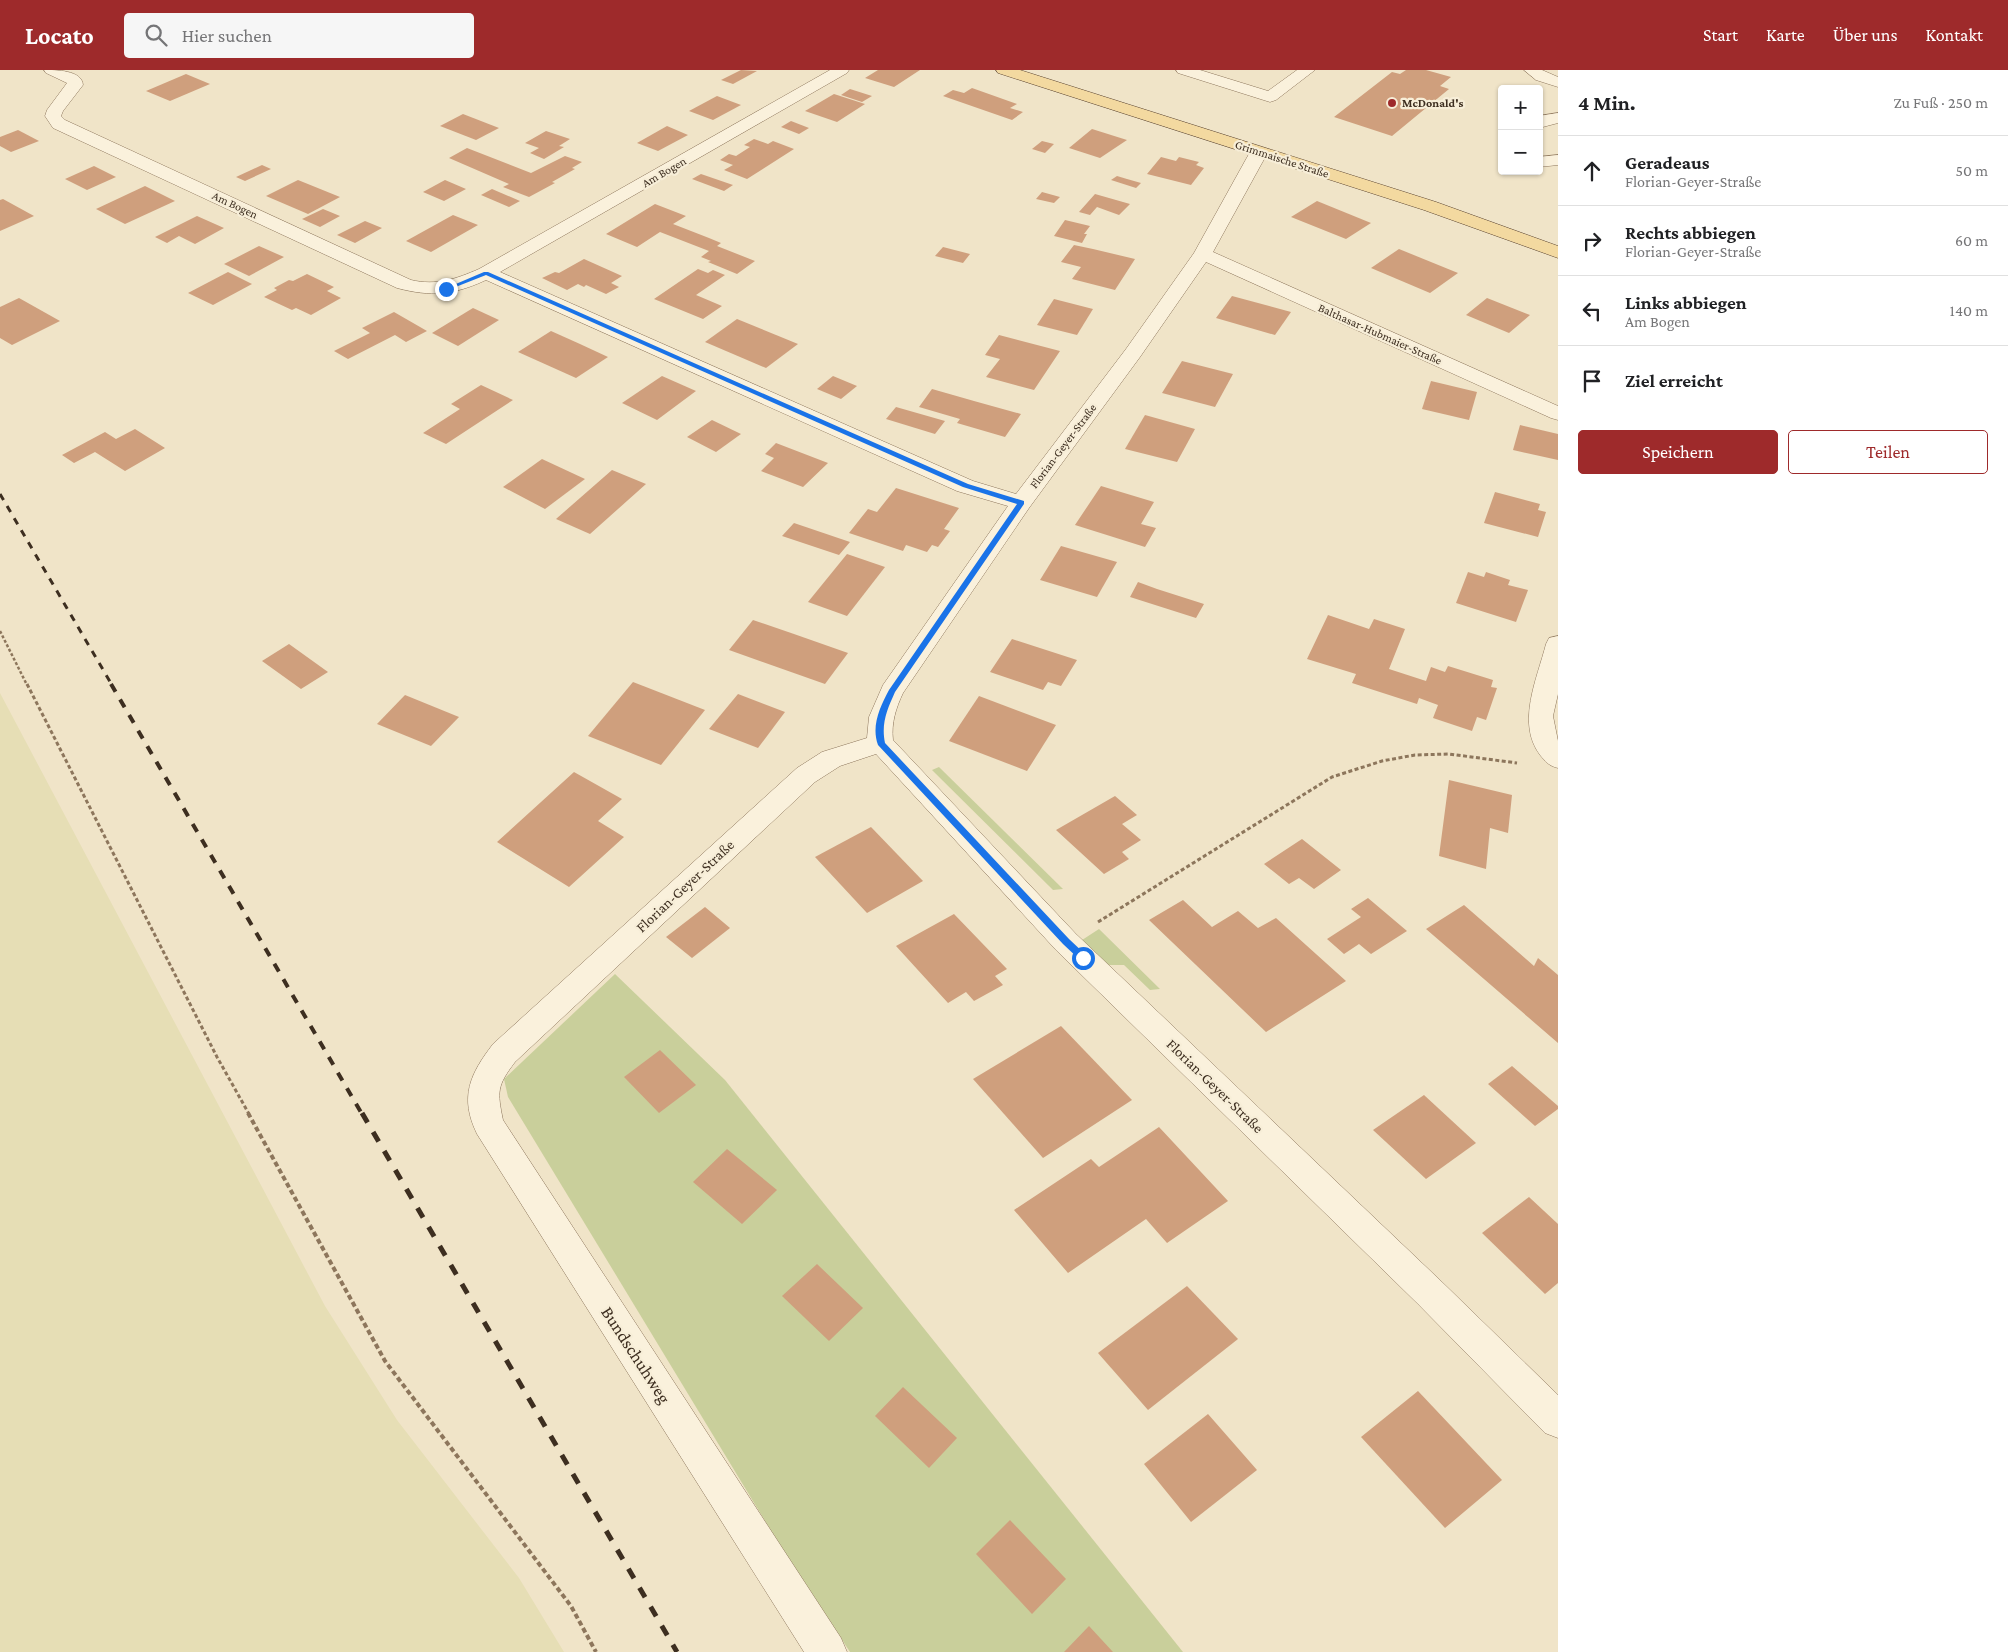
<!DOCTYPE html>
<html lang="de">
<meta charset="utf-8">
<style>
:root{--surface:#fff;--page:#f6f6f6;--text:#202124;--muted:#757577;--line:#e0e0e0;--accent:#9e2a2b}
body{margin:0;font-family:"Crimson Pro",serif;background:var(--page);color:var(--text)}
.controls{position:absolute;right:15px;top:15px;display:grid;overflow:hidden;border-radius:5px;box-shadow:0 1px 4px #0004}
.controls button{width:45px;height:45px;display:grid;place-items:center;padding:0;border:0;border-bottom:1px solid var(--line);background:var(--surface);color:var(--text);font:25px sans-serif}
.stop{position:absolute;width:15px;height:15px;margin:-11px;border:4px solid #1a73e8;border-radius:50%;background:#fff}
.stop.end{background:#1a73e8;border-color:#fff;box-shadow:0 1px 5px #0008}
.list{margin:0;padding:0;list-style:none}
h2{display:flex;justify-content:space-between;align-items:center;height:65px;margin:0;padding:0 20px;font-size:21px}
h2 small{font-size:16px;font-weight:400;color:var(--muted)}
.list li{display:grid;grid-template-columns:32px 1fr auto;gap:15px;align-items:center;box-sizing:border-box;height:70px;padding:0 20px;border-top:1px solid var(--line)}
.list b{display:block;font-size:19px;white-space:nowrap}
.list p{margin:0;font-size:16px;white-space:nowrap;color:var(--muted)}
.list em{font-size:16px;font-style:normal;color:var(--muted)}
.actions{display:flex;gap:10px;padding:15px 20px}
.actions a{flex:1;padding:11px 0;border:1px solid var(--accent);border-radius:5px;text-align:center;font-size:18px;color:var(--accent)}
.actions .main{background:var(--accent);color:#fff}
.icon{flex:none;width:28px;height:28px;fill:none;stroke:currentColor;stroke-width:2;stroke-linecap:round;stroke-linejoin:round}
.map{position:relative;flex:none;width:1558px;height:1582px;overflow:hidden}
header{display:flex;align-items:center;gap:30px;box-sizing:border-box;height:70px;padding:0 25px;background:var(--accent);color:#fff}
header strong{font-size:24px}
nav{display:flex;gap:28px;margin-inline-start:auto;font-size:18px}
.search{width:350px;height:45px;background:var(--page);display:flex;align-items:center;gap:12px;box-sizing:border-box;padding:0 18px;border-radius:5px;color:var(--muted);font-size:19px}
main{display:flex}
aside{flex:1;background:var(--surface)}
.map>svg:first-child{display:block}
.farmland{fill:#e6deb5}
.green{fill:#c9cf9b}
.building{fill:#cf9f7d}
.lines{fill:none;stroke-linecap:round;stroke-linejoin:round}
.minor-casing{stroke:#8d765c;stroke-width:1}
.major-casing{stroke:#5b4430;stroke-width:1}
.path-far2{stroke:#8d765c;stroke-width:2.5;stroke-dasharray:3 2;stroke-linecap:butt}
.path-far1{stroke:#8d765c;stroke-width:3;stroke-dasharray:4 2.5;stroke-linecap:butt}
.path{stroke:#8d765c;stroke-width:4;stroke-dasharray:5 3;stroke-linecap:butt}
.minor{fill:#faf1dc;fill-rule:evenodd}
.major{fill:#f3d9a0;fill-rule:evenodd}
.rail-far2{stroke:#3d2e20;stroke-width:3;stroke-dasharray:7 7;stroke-linecap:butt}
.rail-far1{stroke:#3d2e20;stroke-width:4;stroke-dasharray:9 9;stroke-linecap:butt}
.rail{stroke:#3d2e20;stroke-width:5;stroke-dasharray:11 11;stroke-linecap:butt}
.route{fill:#1a73e8}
.poi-dot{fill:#9e2a2b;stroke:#f7eed8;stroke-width:2}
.labels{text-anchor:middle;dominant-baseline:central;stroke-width:4.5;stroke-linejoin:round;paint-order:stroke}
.far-poi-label{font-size:12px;font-weight:bold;fill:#3d2e20;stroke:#f7eed8;text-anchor:start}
.far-street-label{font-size:12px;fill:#3d2e20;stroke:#f7eed8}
.street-label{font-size:15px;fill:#3d2e20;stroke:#f7eed8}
.near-street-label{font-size:18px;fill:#3d2e20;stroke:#f7eed8}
</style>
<header>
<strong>Locato</strong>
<div class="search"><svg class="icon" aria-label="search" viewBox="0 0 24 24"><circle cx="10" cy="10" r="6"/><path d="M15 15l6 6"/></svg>Hier suchen</div>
<nav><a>Start</a><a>Karte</a><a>Über uns</a><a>Kontakt</a></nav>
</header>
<main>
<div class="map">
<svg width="1558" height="1582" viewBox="0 0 1558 1582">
<rect width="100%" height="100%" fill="#f0e4c8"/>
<polygon class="farmland" points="0,623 325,1236 397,1350 519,1508 564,1582 0,1582"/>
<g class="green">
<polygon points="939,697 1063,819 1053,820 932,700"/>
<polygon points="1099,859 1160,919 1150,920 1124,895 1103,895 1079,872"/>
<polygon points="615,904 725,1010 1183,1582 850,1582 773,1464 508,1027 504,1009"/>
</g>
<g class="building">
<polygon points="741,0 757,1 733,14 721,10"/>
<polygon points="878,0 920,0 894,17 865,8"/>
<polygon points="1406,0 1426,0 1451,7 1440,16 1449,19 1392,66 1334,47 1392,2 1400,4"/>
<polygon points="186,4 210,14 170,31 146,21"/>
<polygon points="972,18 1017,34 1010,38 1023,42 1012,50 943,26 953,20 964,23"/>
<polygon points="850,19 872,26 862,32 841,25"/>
<polygon points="834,24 865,34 837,52 805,41"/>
<polygon points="717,26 741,35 713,50 689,41"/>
<polygon points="463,44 499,58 476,70 440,56"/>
<polygon points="791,51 809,58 799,64 781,57"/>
<polygon points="667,56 688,65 658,81 637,73"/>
<polygon points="1092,59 1127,70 1100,88 1069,78"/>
<polygon points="18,60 39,71 11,82 0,76 0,67"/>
<polygon points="546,61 570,69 559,76 564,77 544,89 530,83 539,78 525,73"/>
<polygon points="754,69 768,74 773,71 794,79 747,109 724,100 733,95 720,90 729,84 736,86 750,77 744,75"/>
<polygon points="1042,71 1054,74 1045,83 1032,79"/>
<polygon points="467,78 531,103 565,86 582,92 572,98 575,99 552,112 555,113 529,127 503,117 509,114 449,88"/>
<polygon points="1161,87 1176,91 1179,87 1199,92 1196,95 1204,98 1191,115 1147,104"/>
<polygon points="262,95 271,99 245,111 236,107"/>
<polygon points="94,96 116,107 87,120 65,109"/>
<polygon points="701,104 733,115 724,121 692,109"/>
<polygon points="1117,106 1127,109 1141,113 1136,118 1111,110"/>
<polygon points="298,110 340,127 308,144 266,126"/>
<polygon points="445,110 466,119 444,131 423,122"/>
<polygon points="145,116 175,131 125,154 96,139"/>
<polygon points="492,119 520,131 509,137 481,125"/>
<polygon points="1042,122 1060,127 1054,133 1036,129"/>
<polygon points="1095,124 1130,134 1119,145 1097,137 1090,145 1079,142"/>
<polygon points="3,129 34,146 0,161 0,130"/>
<polygon points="1317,131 1371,153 1346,169 1291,147"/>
<polygon points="655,134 686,146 673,154 709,168 721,173 717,176 755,191 737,204 708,192 711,191 701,187 709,181 660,162 637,177 606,164"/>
<polygon points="323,139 340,146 320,157 302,149"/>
<polygon points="453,145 478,155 431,182 406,171"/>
<polygon points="197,146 224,158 195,174 179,166 167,173 155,167"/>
<polygon points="1065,150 1090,156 1084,164 1087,164 1082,173 1054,166"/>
<polygon points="365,151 382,158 355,173 337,165"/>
<polygon points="1074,175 1093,179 1135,189 1115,220 1072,209 1081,197 1061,192"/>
<polygon points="259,176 284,187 249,206 224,194"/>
<polygon points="943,177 970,184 963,193 935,186"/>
<polygon points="1399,179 1458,203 1430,223 1371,198"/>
<polygon points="584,189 622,206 611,213 619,217 606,224 586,215 584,217 578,214 567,220 542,208 555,202 559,203"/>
<polygon points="698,199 708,203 713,200 725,205 696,225 722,236 703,249 654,229"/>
<polygon points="228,202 252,214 213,235 188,223"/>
<polygon points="307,204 334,217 327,221 341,228 311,245 296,238 292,240 264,227 277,220 274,218 289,210 293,211"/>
<polygon points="1232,226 1291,242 1275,265 1216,248"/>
<polygon points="19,228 60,251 12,275 0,268 0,237"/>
<polygon points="1487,228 1530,245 1509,263 1466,245"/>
<polygon points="1054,229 1093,239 1077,265 1037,255"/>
<polygon points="473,238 499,250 458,276 432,263"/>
<polygon points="394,242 427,261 406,272 395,265 348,289 334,281 370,263 362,258"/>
<polygon points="737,249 798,274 766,298 705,272"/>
<polygon points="551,261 580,274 608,287 576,308 518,282"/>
<polygon points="999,265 1060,281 1034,320 986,307 1000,289 985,285"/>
<polygon points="1182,291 1233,304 1215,337 1162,323"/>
<polygon points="662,306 696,321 657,350 622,333"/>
<polygon points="833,306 857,316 841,329 817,319"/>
<polygon points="1431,311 1477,322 1469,350 1422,339"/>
<polygon points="481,315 513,330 446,374 423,363 460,339 451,334"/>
<polygon points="932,319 974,331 1021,344 1005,367 957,353 960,349 919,337"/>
<polygon points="896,337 945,351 935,364 886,349"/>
<polygon points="1145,345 1195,359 1177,392 1125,379"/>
<polygon points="712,350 741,364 716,382 687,367"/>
<polygon points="1520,355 1558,364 1558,390 1513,380"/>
<polygon points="135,359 165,378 125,401 95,382 74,393 62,385 105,362 116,369"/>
<polygon points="776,373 828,393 803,417 761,401 774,388 765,384"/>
<polygon points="542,389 585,409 545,439 503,417"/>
<polygon points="612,400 646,414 590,464 556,449"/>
<polygon points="1101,416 1154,432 1141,454 1156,458 1145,477 1075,455"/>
<polygon points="896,418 959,438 944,459 950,461 938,477 932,475 927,482 906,475 903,481 849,463 868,439 877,442"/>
<polygon points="1495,422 1540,434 1538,440 1546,442 1538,467 1484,453"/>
<polygon points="794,453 850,472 839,485 782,466"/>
<polygon points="1061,476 1117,492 1097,527 1040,510"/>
<polygon points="847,484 885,497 847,546 808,532"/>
<polygon points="1468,502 1484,507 1486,502 1510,510 1508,515 1528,520 1516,552 1456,533"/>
<polygon points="1138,512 1157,519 1204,534 1196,548 1130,527"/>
<polygon points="1328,545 1369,559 1374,549 1405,559 1389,599 1426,611 1431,597 1445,602 1448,596 1493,610 1491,617 1497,618 1486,650 1477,647 1472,661 1433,648 1438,635 1419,628 1417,634 1352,613 1356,604 1307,589"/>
<polygon points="753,550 794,564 848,583 825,614 729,580"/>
<polygon points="1012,569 1077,590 1061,616 1048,612 1043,620 990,602"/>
<polygon points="289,574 328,602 301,619 262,591"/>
<polygon points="633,612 705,640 661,695 588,666"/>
<polygon points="738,624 785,642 758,678 709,659"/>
<polygon points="405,625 459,647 431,676 377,654"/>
<polygon points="979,626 1056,655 1027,701 949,671"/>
<polygon points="574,702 622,729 598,751 624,767 569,817 497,772"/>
<polygon points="1449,710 1512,725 1508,763 1490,758 1486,799 1439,786"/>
<polygon points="1115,726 1137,745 1122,754 1141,770 1122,782 1129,789 1104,804 1056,760"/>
<polygon points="871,757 923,811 867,843 815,787"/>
<polygon points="1302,769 1341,800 1314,819 1299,808 1289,814 1264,794"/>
<polygon points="1368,828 1407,861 1371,884 1359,874 1344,884 1327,869 1361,847 1351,839"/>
<polygon points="1183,830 1212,857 1238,841 1258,858 1276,848 1346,911 1266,962 1149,850"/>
<polygon points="1464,835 1534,896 1538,888 1558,905 1558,973 1426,859"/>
<polygon points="705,837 730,858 692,888 666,867"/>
<polygon points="954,844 1007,899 995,906 1003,915 974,931 966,922 948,933 896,876"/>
<polygon points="1061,956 1132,1030 1043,1088 973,1009"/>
<polygon points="660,980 696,1015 659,1043 624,1007"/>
<polygon points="1512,996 1558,1036 1558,1039 1535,1056 1488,1014"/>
<polygon points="1424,1025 1476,1073 1426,1109 1373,1060"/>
<polygon points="1159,1057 1228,1131 1167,1173 1146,1149 1068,1203 1014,1140 1091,1089 1099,1097"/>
<polygon points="727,1079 777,1120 742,1154 693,1112"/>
<polygon points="1529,1127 1558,1154 1558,1213 1545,1224 1482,1163"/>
<polygon points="817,1194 863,1238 829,1271 782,1226"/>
<polygon points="1187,1216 1238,1269 1148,1340 1098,1283"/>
<polygon points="903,1317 957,1368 929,1398 875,1346"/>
<polygon points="1418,1321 1502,1410 1445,1458 1361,1367"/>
<polygon points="1208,1344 1257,1400 1191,1452 1144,1394"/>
<polygon points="1010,1450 1066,1509 1032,1544 976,1484"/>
<polygon points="1089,1556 1113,1582 1064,1582"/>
</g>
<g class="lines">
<g class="minor-casing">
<g id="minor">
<path d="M44,0C56,0 82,0 83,15L63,41L61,46L65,50L411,210C436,216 456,209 479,199L830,0H849L847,3L500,202L973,411L1016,424L1126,279L1194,183L1250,82L1253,78H1265L1268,82L1213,182L1558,336V350L1551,348L1206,192L1140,287L1029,438L903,623C896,638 891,653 893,670L1076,864L1442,1212L1558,1325V1368L1545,1363L1418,1234L1056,880L876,684L840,696L815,712L515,992C497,1016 497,1021 503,1050L841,1568L847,1582H804L477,1064C459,1027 470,1004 493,974L797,698L822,682L867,668L869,647L883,615L1008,436L957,421L486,210C454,225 431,227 397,218L53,58L45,46L47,40L67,13L46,3Z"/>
<polygon points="1176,0 1200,0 1268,21 1297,0 1315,0 1276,30 1270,32 1178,3"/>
<polygon points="1524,0 1542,0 1558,7 1558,17 1536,10"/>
<polygon points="1558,43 1558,53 1539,58 1539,46"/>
<polygon points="1558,85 1558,95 1539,97 1539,87"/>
<path d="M1558,566V624L1553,646L1558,671V698C1549,696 1546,692 1540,685C1516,653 1537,609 1546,574L1549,568Z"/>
</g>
</g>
<g class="major-casing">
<polygon id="major" points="996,0 1020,0 1436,132 1558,176 1558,188 1424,140 998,3"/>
</g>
<polyline class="path-far2" points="0,561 27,615"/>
<g class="path-far1">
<polyline points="27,614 217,987 249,1044"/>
<polyline points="1098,852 1332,707 1382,691 1415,685 1449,684 1517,693"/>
</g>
<polyline class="path" points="248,1043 385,1291 571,1536 596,1582"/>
<use href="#minor" class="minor"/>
<use href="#major" class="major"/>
<polyline class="rail-far2" points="0,424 112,615"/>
<polyline class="rail-far1" points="111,614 362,1044"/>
<polyline class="rail" points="362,1043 677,1582"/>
</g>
<path class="route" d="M484,202H488L968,414L1024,431V434L895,622C887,640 881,653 885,673L1069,869L1086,885V890H1080L1063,874L878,675C871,656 880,637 889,620L1017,434L963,417L486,205L448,220L444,219Z"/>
<circle class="poi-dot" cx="1392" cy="33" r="5"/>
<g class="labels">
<g class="far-poi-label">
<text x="1402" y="33">McDonald's</text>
</g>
<g class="far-street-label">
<text transform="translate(1282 89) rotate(18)">Grimmaische Straße</text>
<text transform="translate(664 102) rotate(-30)">Am Bogen</text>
<text transform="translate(235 135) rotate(25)">Am Bogen</text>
<text transform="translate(1380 264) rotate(24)">Balthasar-Hubmaier-Straße</text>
<text transform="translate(1063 376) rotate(-53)">Florian-Geyer-Straße</text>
</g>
<g class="street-label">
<text transform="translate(685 816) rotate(-43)">Florian-Geyer-Straße</text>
<text transform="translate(1215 1016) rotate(44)">Florian-Geyer-Straße</text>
</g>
<g class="near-street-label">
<text transform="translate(636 1285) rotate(57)">Bundschuhweg</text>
</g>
</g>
</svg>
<div class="controls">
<button>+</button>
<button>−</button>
</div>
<div class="stop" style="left:1083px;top:888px"></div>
<div class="stop end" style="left:446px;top:219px"></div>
</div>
<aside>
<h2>4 Min.<small>Zu Fuß · 250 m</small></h2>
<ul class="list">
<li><svg class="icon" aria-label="ahead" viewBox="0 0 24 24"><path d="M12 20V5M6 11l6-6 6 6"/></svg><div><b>Geradeaus</b><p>Florian-Geyer-Straße</p></div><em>50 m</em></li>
<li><svg class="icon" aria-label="right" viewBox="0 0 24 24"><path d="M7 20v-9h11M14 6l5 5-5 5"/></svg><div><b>Rechts abbiegen</b><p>Florian-Geyer-Straße</p></div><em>60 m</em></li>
<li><svg class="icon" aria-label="left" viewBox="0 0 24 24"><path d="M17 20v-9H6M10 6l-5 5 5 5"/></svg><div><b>Links abbiegen</b><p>Am Bogen</p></div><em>140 m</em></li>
<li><svg class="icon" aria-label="arrive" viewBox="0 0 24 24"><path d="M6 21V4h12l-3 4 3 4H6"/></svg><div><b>Ziel erreicht</b></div></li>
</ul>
<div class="actions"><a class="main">Speichern</a><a>Teilen</a></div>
</aside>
</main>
